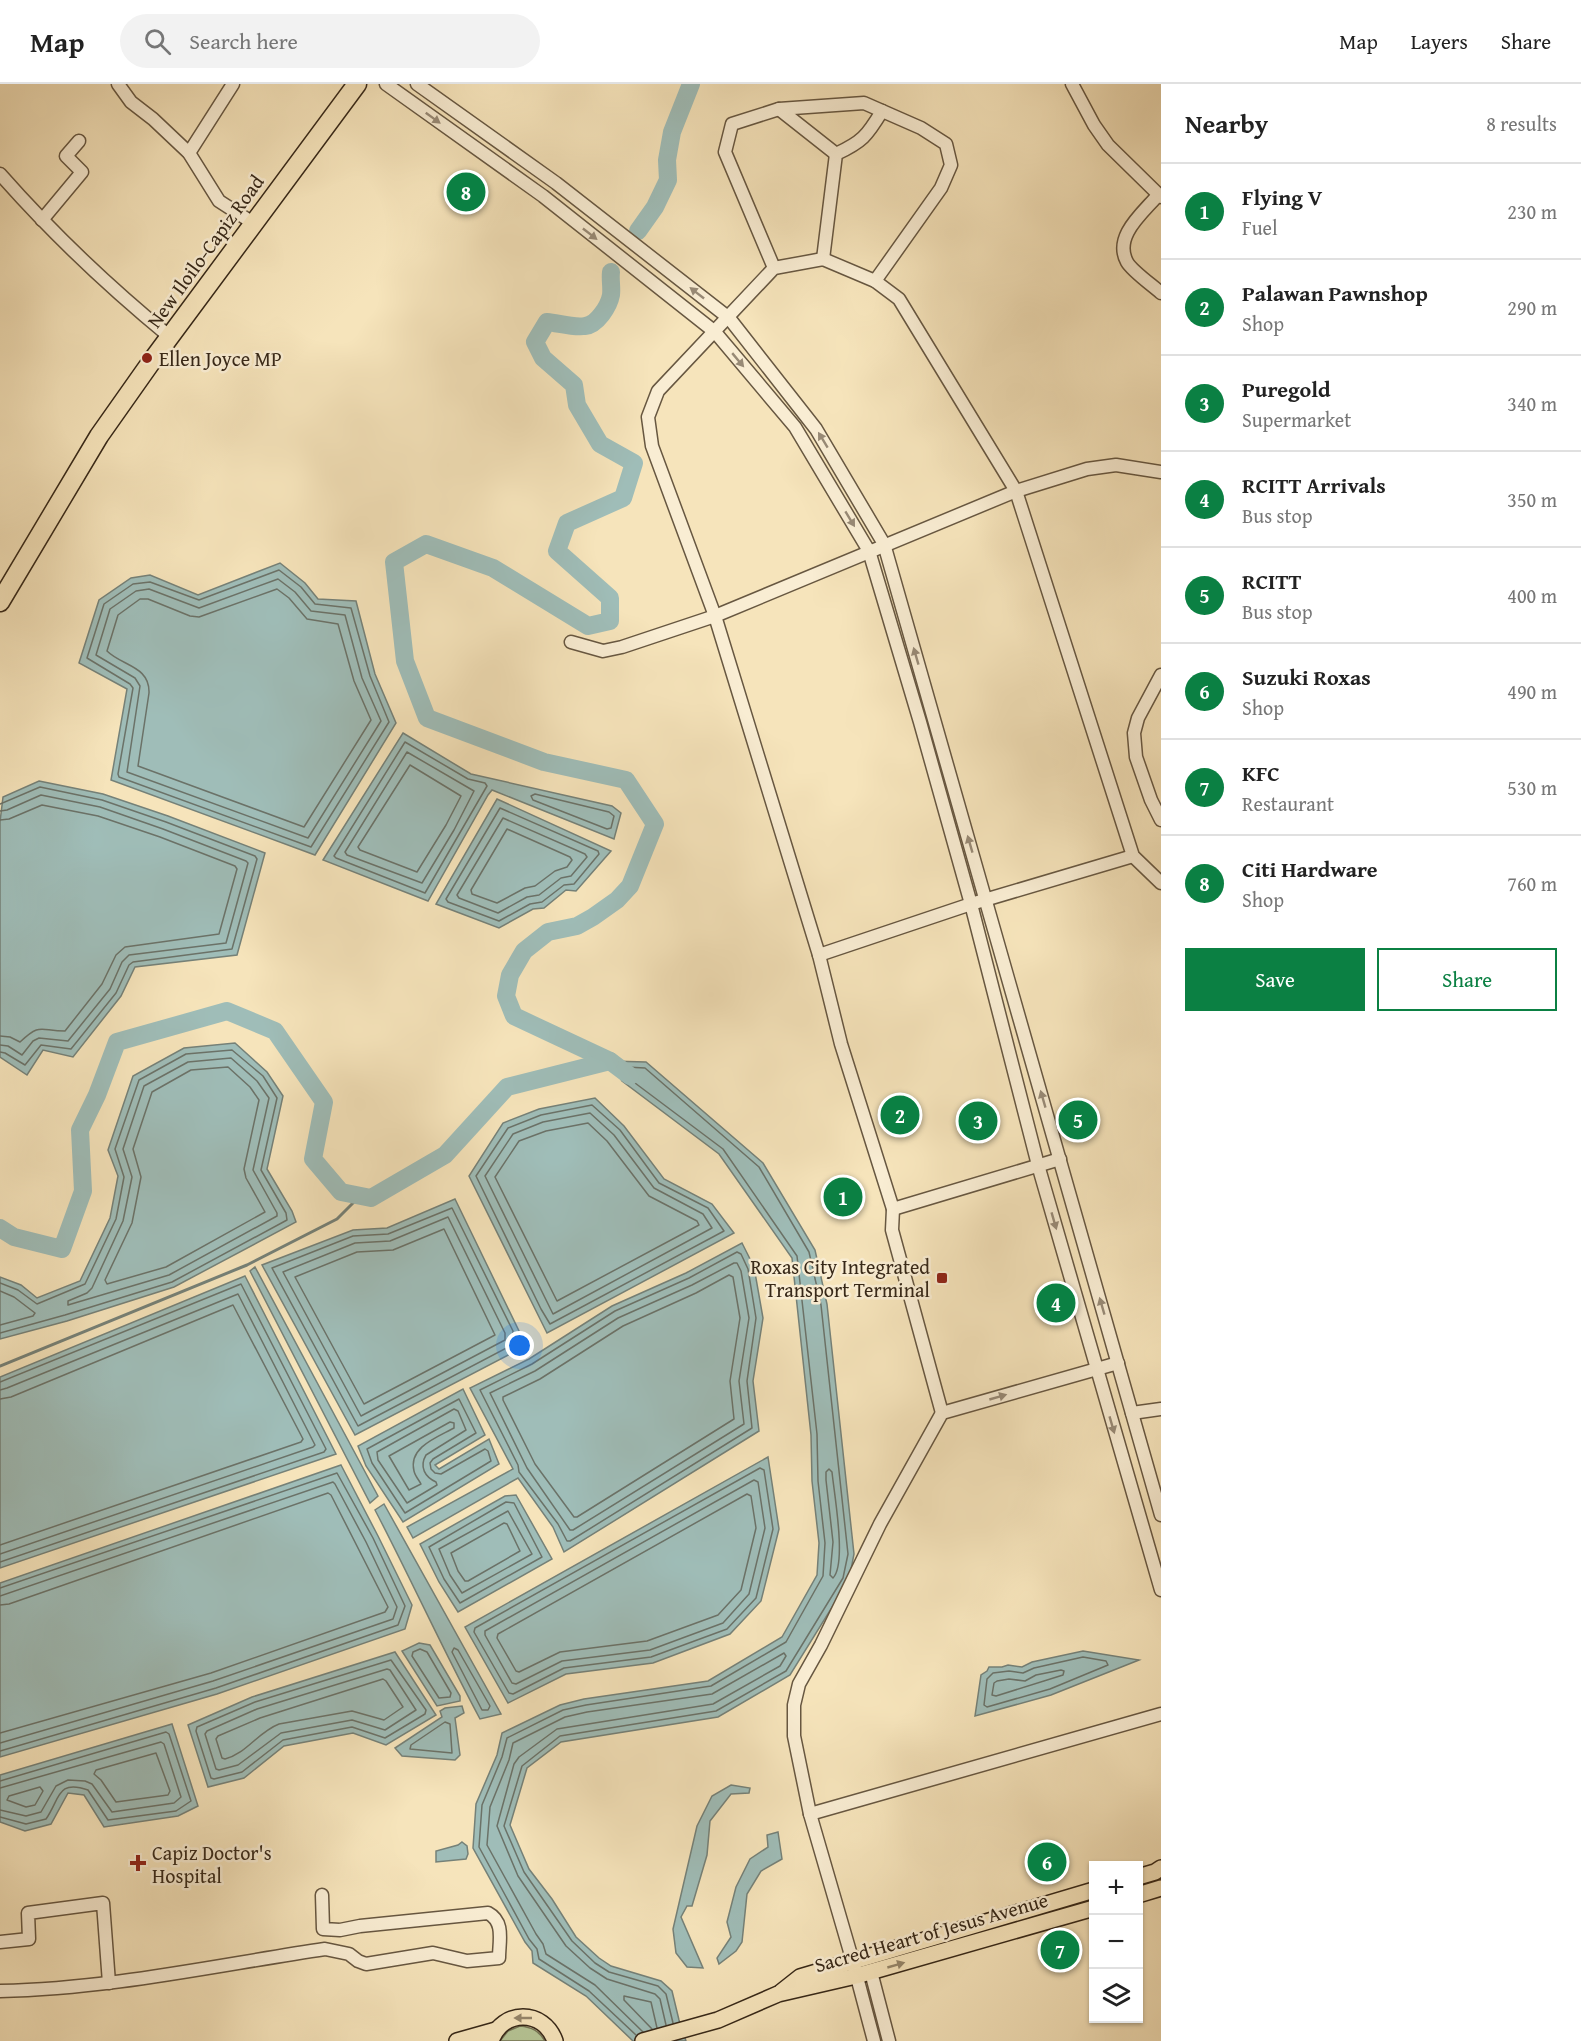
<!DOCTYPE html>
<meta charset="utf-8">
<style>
:root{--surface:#fff;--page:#f2f2f2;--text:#222;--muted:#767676;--line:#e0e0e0;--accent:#0b8043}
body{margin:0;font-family:"Gentium Book Plus",serif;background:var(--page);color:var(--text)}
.controls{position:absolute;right:18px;bottom:18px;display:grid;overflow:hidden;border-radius:0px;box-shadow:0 2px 4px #0004}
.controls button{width:54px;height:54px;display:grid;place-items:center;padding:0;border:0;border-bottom:2px solid var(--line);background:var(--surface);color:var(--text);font:30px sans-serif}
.you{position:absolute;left:520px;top:1262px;width:21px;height:21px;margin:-15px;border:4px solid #fff;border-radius:50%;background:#1a73e8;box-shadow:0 0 0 9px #1a73e833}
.badge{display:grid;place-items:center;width:39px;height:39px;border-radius:50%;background:var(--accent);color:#fff;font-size:20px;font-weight:700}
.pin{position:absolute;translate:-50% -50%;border:3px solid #fff;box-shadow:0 2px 6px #0006}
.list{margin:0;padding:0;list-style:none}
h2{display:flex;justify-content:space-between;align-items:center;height:78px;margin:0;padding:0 24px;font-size:26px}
h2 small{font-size:20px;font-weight:400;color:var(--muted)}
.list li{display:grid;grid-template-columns:39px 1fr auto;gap:18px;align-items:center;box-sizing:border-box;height:96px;padding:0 24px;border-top:2px solid var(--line)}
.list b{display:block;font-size:22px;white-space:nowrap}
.list p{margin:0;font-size:20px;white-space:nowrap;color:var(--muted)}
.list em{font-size:20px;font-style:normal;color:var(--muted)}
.actions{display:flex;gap:12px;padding:18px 24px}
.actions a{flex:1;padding:14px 0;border:2px solid var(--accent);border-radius:0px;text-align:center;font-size:21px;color:var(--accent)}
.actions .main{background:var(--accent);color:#fff}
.icon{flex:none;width:33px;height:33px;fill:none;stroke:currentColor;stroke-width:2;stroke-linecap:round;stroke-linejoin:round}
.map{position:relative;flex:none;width:1161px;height:1957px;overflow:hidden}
header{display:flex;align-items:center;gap:36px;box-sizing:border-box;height:84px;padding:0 30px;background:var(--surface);border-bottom:2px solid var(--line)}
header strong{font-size:28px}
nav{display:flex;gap:33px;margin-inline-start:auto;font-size:21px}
.search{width:420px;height:54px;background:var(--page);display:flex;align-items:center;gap:15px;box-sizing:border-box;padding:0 21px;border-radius:33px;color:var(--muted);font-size:22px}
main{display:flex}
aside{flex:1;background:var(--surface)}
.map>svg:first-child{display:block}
.green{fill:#b6c596;stroke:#767657;stroke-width:1.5}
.water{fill:#9fbdb8;stroke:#758178;stroke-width:1.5}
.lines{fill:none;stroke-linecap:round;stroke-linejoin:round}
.shore{stroke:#6b7268;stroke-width:1.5}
.stream{stroke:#758178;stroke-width:3}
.river{stroke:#9fbdb8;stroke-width:18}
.minor-casing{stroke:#675741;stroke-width:15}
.major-casing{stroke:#372818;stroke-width:18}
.highway-casing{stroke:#372818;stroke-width:21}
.minor{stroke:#f9edd3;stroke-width:12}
.major{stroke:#f6e4bb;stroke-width:15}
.highway{stroke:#f6e4bb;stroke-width:18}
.oneway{fill:#988a76}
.oneway2{fill:#96866a}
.poi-dot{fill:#8f2418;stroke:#f9edd3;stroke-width:2}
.labels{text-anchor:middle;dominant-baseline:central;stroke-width:5;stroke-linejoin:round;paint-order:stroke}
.street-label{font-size:20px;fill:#372818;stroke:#f9edd3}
.poi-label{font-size:20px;fill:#372818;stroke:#f9edd3;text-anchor:start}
</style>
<header>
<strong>Map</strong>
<div class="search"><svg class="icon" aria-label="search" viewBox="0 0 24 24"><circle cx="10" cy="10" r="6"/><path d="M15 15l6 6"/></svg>Search here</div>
<nav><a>Map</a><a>Layers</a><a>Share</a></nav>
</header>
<main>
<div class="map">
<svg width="1161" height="1957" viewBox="0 0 1161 1957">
<rect width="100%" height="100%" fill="#f6e4bb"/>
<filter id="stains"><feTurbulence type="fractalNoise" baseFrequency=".00333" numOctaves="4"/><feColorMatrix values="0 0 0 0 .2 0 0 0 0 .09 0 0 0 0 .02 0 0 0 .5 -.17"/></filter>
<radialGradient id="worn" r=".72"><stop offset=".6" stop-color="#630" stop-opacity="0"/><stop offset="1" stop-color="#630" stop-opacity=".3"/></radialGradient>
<path class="green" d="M520,1942C532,1943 539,1947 545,1957H500L508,1947Z"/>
<g class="water">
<polygon points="280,479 305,499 318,515 356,517 375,590 396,639 315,771 111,696 127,605 79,579 99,516 131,494 150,491 198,511"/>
<polygon points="403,649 471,690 612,722 621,729 614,755 492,706 488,711 428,817 323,776"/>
<polygon points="39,697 103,710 168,732 265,769 237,871 135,883 121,912 73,973 43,966 27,991 0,973 0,738 3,713"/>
<polygon points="497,715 611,767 576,807 566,806 544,824 533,825 499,844 436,820"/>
<polygon points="235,959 267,988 283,1012 267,1085 292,1127 296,1138 174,1203 67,1237 0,1255 0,1193 21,1201 37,1214 80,1197 110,1134 118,1092 108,1066 133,992 184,964"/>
<polygon points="610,977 646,978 763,1079 815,1166 827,1220 854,1470 849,1496 790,1591 718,1633 561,1658 527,1684 510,1741 529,1785 552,1815 576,1853 599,1874 611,1882 661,1897 672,1907 679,1936 686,1957 633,1957 586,1912 533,1879 532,1867 525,1858 473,1764 476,1720 497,1671 502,1649 560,1621 584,1615 708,1597 782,1553 817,1491 819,1459 812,1397 811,1351 792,1174 719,1070 622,997"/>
<polygon points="595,1014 624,1042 664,1095 712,1120 734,1149 547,1249 469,1092 503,1039 539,1025"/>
<polygon points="455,1115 519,1247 518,1266 355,1351 262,1181 353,1146 387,1144"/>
<polygon points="742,1159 754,1183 763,1234 753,1297 759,1347 564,1468 553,1443 518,1394 413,1454 407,1443 513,1385 470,1304 529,1275 612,1222 686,1189"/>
<polygon points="255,1183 378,1412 370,1419 250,1187"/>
<polygon points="245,1192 336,1370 0,1484 0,1293"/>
<polygon points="463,1305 485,1351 435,1381 439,1385 489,1355 499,1380 403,1438 366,1382 358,1362"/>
<polygon points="768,1373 779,1445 761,1517 730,1550 653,1579 566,1590 508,1619 465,1543"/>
<polygon points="341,1381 378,1452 412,1521 405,1545 217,1610 0,1673 0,1499"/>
<polygon points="516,1411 552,1475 458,1528 439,1498 420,1460 505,1412"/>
<path d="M384,1420L501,1630L480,1635C443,1566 411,1495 375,1426Z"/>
<polygon points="419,1559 430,1561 460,1612 460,1617 437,1622 402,1567"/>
<polygon points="1083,1567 1139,1576 1051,1611 975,1632 981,1591 987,1587 989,1583 1002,1583 1008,1581 1022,1583 1032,1578"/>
<polygon points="395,1568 436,1631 386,1661 353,1649 284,1662 244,1694 208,1703 188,1641 252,1613"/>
<polygon points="462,1622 464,1629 455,1634 460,1671 455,1676 402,1672 395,1664 442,1633 440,1627 445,1624"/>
<polygon points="172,1640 198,1722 178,1732 104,1743 84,1711 68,1709 51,1740 25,1747 0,1738 0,1691"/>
<polygon points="731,1701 750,1704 749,1709 731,1710 710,1737 707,1771 692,1822 687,1822 681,1833 703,1884 687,1883 676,1869 673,1845 697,1742 712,1712"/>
<polygon points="778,1748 782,1775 761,1787 747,1810 742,1858 736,1867 719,1880 717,1874 731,1853 727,1838 736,1803 750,1775 768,1763 767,1751"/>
<polygon points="462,1758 467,1762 468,1770 466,1775 436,1778 436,1767 458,1761"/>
</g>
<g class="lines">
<g class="shore">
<polygon points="279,486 301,503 315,520 351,524 370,592 389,638 311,763 119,693 118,690 133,604 130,600 87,574 104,520 133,500 150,498 199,516"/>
<polygon points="278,495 295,508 311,527 345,531 362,594 381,637 308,754 127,688 140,602 135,594 96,571 110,525 136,507 149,505 199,524"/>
<path d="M277,505L289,514L307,535L338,540L354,597L371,636L304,743L138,682L149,609C150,582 122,582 107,567L118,531L140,515H148L190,532L199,533Z"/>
<polygon points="405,658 468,695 485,699 487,702 425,809 336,774 334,772"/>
<polygon points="407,668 474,707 454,746 422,799 347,771 345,768"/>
<polygon points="410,681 461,712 446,741 417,788 360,766 358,763"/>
<polygon points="535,710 609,728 614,732 611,744 607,745 533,716 531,712"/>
<polyline points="0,720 40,703 102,716 166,738 255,772 257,775 232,865 133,878 129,881 116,909 71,965 41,961 25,981 5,969 0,968"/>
<polygon points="500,724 598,767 599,770 574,800 564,801 542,818 530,820 499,837 448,818 446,815"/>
<polyline points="0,727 7,726 41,711 100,723 163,745 246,777 248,779 226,859 129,871 122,878 110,905 68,957 39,954 33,957 22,971 8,962 0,961"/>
<polygon points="503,734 585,770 587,773 571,792 561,794 539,811 527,813 498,829 459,814 457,811"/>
<path d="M0,736L9,735L42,721L98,732L160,753L235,782L237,785L219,850L125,863L116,871L102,900L65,947C40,947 41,938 20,958L10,953L0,952"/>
<polygon points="507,745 570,773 572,776 567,783 555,787 535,802 525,804 497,819 472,810 471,806"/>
<polygon points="231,974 257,997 269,1014 253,1086 277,1129 277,1132 169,1191 68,1221 68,1217 87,1209 92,1204 123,1137 132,1093 123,1065 144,1002 188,978"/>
<polygon points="228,983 250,1003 259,1016 244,1085 246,1094 265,1128 166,1183 107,1200 105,1196 132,1139 141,1093 133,1065 152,1008 191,986"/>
<polygon points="592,1021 620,1046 659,1099 708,1124 724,1147 550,1240 541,1225 476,1092 508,1044 541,1031"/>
<polygon points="590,1029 614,1051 654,1104 703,1130 712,1144 553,1230 485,1092 513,1050 543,1038"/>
<polygon points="588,1039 607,1057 649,1112 697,1137 699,1141 557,1217 495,1093 519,1057 546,1047"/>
<polygon points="452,1124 513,1247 512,1261 358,1342 272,1184 353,1152 388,1150"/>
<polygon points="448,1133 505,1249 505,1256 361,1332 283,1188 355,1159 390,1157"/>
<polygon points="444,1145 495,1251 364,1320 295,1193 357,1168 393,1166"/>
<polygon points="737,1168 741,1170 748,1185 756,1234 747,1297 752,1344 570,1457 567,1457 558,1440 519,1388 518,1381 480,1306 532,1280 615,1227 689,1194"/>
<polygon points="734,1179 737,1179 741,1187 749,1234 739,1297 744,1340 573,1446 570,1446 527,1384 490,1309 535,1287 618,1234 692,1201"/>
<polygon points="729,1191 733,1193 740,1234 730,1297 734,1335 577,1433 574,1433 535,1380 503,1316 503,1313 540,1295 623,1242 696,1209"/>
<polyline points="0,1199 18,1206 37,1220 85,1200 116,1135 124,1093 115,1065 139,996 186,970 232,966 263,992 277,1014 261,1086 286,1129 287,1136 172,1198 65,1231 0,1249"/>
<polyline points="0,1207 14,1213 35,1229 33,1232 0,1241"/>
<polyline points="0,1298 241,1200 326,1365 324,1368 0,1478"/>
<polyline points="0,1306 7,1304 238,1210 315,1361 313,1363 0,1470"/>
<polyline points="0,1315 11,1313 233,1221 303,1355 301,1358 0,1461"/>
<polygon points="459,1315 476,1349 433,1375 430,1379 431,1385 435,1389 441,1390 485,1365 488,1367 491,1377 405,1429 372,1379 367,1365"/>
<path d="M454,1325L458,1327L466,1346L426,1371C419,1383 425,1393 436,1398L437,1401L407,1419L378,1376L377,1368Z"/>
<path d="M450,1338L454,1339V1344C438,1353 408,1363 414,1387C415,1392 419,1396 421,1400L409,1406L389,1372Z"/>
<polygon points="760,1384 764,1386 773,1445 756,1514 727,1545 651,1573 564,1584 513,1610 509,1609 474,1548 475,1544"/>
<path d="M829,1385L832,1388C834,1409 847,1480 833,1494L830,1491L833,1458L826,1396V1388Z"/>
<polygon points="754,1396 758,1398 765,1444 749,1510 723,1539 650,1566 562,1577 516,1600 512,1599 485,1551 485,1547"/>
<polygon points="747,1410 751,1412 756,1444 741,1506 718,1531 647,1557 560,1568 519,1588 516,1587 497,1554 498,1550"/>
<polygon points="506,1418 514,1419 542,1473 460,1519 444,1495 429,1463"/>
<polygon points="508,1427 532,1470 462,1509 450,1491 439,1465"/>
<polygon points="504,1439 507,1440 520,1467 468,1497 465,1497 458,1487 451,1469"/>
<polyline points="0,1504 337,1389 373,1454 405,1522 398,1541 216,1604 0,1667"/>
<polyline points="0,1512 333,1398 335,1400 366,1458 397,1523 393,1535 213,1597 0,1659"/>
<polyline points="0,1521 9,1520 328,1409 331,1411 388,1523 385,1528 211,1589 0,1649"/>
<polygon points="454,1564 458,1566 490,1622 488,1626 482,1626 452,1568"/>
<polygon points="420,1565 427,1568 451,1609 450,1613 439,1614 412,1572 413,1568"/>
<polygon points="1083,1573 1106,1577 1108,1581 1050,1605 987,1623 984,1621 987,1595 993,1589 1009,1587 1023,1589 1034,1584"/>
<polygon points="391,1576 426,1626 425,1630 385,1654 352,1643 283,1656 242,1688 214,1695 211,1694 196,1647 197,1643 255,1618"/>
<polygon points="387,1585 390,1586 416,1626 385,1646 352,1636 281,1649 238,1681 219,1686 216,1685 205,1650 207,1647 257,1625"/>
<polygon points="1061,1586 1064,1587 1063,1591 996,1612 992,1611 994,1599 997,1597 1009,1595 1025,1597 1036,1591"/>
<path d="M383,1595L386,1597L403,1623L384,1636L352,1627L279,1640C258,1648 246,1670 225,1675L222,1674L216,1655L218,1652L260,1634Z"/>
<polygon points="445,1638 450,1640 452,1669 410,1665 411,1661"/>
<polygon points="156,1669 170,1707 168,1711 116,1718 101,1696 94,1690 96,1686"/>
<path d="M0,1697L166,1648L169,1650L191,1717L176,1727L108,1736L88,1706C57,1695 60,1715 46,1735L26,1740L0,1733"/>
<polygon points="40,1703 43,1707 35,1721 26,1723 7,1716 9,1712"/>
<polyline points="0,1704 161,1658 164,1660 181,1713 174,1719 112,1728 92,1700 85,1697 68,1696 56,1702 41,1728 26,1732 0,1726"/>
<polyline points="652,1945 624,1916 624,1912 651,1918 657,1944"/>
<polyline points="643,1948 595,1901 546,1870 543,1860 536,1850 487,1761 490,1723 509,1676 513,1659 565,1633 587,1628 712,1610 784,1569 786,1572 780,1582 713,1620 557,1645 519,1673 514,1680 497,1742 518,1792 566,1862 590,1884 607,1895 655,1910 660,1915 666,1941"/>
<polyline points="636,1951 589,1907 539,1875 537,1865 529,1855 479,1763 482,1721 502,1673 507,1654 563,1626 586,1621 711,1602 786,1558 823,1492 825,1459 818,1397 817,1350 797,1172 723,1065 627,993 623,986 626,983 645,984 759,1083 809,1168 821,1221 848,1470 843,1494 786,1587 716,1627 560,1652 522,1682 504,1742 524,1788 572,1857 595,1879 609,1888 658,1902 666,1910 673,1939"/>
</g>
<polyline class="stream" points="0,1282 247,1181 337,1135 360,1112"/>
<g class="river">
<polyline points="638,147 655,123 668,96 667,76 672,48 691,0"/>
<path d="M611,188C610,196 612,203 611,211C609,222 597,241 585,242C574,244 558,239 547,238L535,258L543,274L574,301L577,321L600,360L634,379L623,414L567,439L557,467L610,514V537L588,542L493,484L426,460L394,478L405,577L427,634L544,678L626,696L655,740L630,802L617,816L593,833L577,842L548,848L524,867L510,891L506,912L514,932L610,977L630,992"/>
<polyline points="0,1144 14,1153 62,1165 83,1107 80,1046 97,1011 117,958 227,927 275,947 324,1018 313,1075 341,1108 371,1114 445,1071 507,1003 610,977"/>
</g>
<g class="minor-casing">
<g id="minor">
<polyline points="118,0 131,18 153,35 189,69 219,117 253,139"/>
<polyline points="386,0 543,112 715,248 795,343 869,467 920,638 971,820 1038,1081 1161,1506"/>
<polyline points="417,0 556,99 729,234 816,345 884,460 1161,1431"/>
<polyline points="1072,0 1094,41 1108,61 1161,113"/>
<polyline points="779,25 836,70"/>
<polyline points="189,69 233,0"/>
<path d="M0,90C52,149 109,203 170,253"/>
<path d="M1158,111C1143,129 1113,152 1127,178C1132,187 1152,201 1161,209"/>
<polyline points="42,136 82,88 66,72 79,57"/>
<path d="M823,175L836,70C862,58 867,52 882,27"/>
<polyline points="774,184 725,68 732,40 779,25 864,19 921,44 946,60 951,81 941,104 875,197"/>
<polyline points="571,558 603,567 622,563 715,532 1016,407 1087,385 1116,381 1161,388"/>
<polyline points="1161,591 1138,634 1134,649 1136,673 1151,716 1161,736"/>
<polyline points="819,871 971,820 1133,772"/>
<polyline points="893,1125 1060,1075"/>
<polyline points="942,1329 892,1146 893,1125 841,960 819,871 715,532 652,362 648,333 658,307 774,184 823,175 875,197 899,215 1016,407 1133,772 1161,799"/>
<polyline points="1132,1329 1161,1325"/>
<polyline points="810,1730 1161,1630"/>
<polyline points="0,1858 29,1855 28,1829 103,1819 109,1899"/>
<polyline points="871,1888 889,1957"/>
<path d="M0,1907C109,1905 217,1881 325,1865L349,1870L358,1877L366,1880L433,1869L467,1877L499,1874C499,1857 505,1838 488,1829L360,1842L340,1846L323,1845L322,1811"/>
<polyline points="874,1957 853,1878 810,1730 794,1652 794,1621 799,1600 821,1561 880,1440 942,1329 1118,1279"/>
</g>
</g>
<g class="major-casing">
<g id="major">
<polyline points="1138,1793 1155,1788 1161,1784"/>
<polyline points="1138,1811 1161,1804"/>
<polyline points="781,1908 800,1893 1094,1806"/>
<polyline points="457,1957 496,1946"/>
<path d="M491,1957C502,1925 544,1925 555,1957"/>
<polyline points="643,1957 718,1936 778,1910 856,1892 1094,1824"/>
</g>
</g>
<g class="highway-casing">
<polyline id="highway" points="0,518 99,352 154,274 357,0"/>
</g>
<use href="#minor" class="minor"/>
<use href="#major" class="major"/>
<use href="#highway" class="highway"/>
</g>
<defs><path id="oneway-solid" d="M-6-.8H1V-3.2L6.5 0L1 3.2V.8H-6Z" transform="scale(1.5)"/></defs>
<g class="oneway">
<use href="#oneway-solid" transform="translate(433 34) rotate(36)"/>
<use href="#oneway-solid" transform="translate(590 150) rotate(38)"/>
<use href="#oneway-solid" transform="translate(697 209) rotate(-142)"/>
<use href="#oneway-solid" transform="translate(738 276) rotate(50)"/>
<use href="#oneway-solid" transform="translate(823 356) rotate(-121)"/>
<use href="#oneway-solid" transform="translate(850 435) rotate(59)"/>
<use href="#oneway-solid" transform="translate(916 572) rotate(-106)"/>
<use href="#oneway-solid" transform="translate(970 760) rotate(-106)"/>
<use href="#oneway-solid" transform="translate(1043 1015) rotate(-106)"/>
<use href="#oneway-solid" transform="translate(1054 1137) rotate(74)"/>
<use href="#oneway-solid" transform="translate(1102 1222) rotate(-106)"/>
<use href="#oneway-solid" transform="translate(998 1313) rotate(-16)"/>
<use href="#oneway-solid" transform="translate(1112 1341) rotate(74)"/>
</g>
<g class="oneway2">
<use href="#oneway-solid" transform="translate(896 1881) rotate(-16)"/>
<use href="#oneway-solid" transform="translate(523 1934) rotate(-180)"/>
</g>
<g class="poi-dot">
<circle cx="147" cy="274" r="6"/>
<rect x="936" y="1188" width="12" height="12" rx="3"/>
<path d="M135 1770h6v6h6v6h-6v6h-6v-6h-6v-6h6z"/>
</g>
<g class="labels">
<g class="street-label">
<text transform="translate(205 167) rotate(-54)">New Iloilo-Capiz Road</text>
<text transform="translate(931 1848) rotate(-16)">Sacred Heart of Jesus Avenue</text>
</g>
<g class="poi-label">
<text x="159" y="274">Ellen Joyce MP</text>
<text x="930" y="1182" text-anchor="end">Roxas City Integrated<tspan x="930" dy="23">Transport Terminal</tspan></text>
<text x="152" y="1768">Capiz Doctor's<tspan x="152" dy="23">Hospital</tspan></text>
</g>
</g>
<rect width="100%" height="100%" filter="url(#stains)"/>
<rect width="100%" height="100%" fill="url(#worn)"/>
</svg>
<div class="controls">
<button>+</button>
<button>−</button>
<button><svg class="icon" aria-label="layers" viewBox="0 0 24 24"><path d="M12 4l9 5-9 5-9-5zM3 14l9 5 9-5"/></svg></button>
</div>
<div class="you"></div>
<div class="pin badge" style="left:843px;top:1113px">1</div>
<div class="pin badge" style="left:900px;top:1031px">2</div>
<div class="pin badge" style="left:978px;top:1037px">3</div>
<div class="pin badge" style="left:1056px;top:1219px">4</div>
<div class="pin badge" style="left:1078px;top:1036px">5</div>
<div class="pin badge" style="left:1047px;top:1778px">6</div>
<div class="pin badge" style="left:1060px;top:1866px">7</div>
<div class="pin badge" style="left:466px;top:108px">8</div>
</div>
<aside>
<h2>Nearby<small>8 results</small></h2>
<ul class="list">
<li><span class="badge">1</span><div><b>Flying V</b><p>Fuel</p></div><em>230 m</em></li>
<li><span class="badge">2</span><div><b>Palawan Pawnshop</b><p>Shop</p></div><em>290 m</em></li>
<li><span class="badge">3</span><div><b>Puregold</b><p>Supermarket</p></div><em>340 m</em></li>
<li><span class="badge">4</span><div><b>RCITT Arrivals</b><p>Bus stop</p></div><em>350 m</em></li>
<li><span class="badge">5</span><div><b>RCITT</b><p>Bus stop</p></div><em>400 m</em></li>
<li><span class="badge">6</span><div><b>Suzuki Roxas</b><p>Shop</p></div><em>490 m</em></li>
<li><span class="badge">7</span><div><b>KFC</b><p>Restaurant</p></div><em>530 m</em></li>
<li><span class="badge">8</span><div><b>Citi Hardware</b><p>Shop</p></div><em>760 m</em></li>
</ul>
<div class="actions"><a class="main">Save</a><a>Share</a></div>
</aside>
</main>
